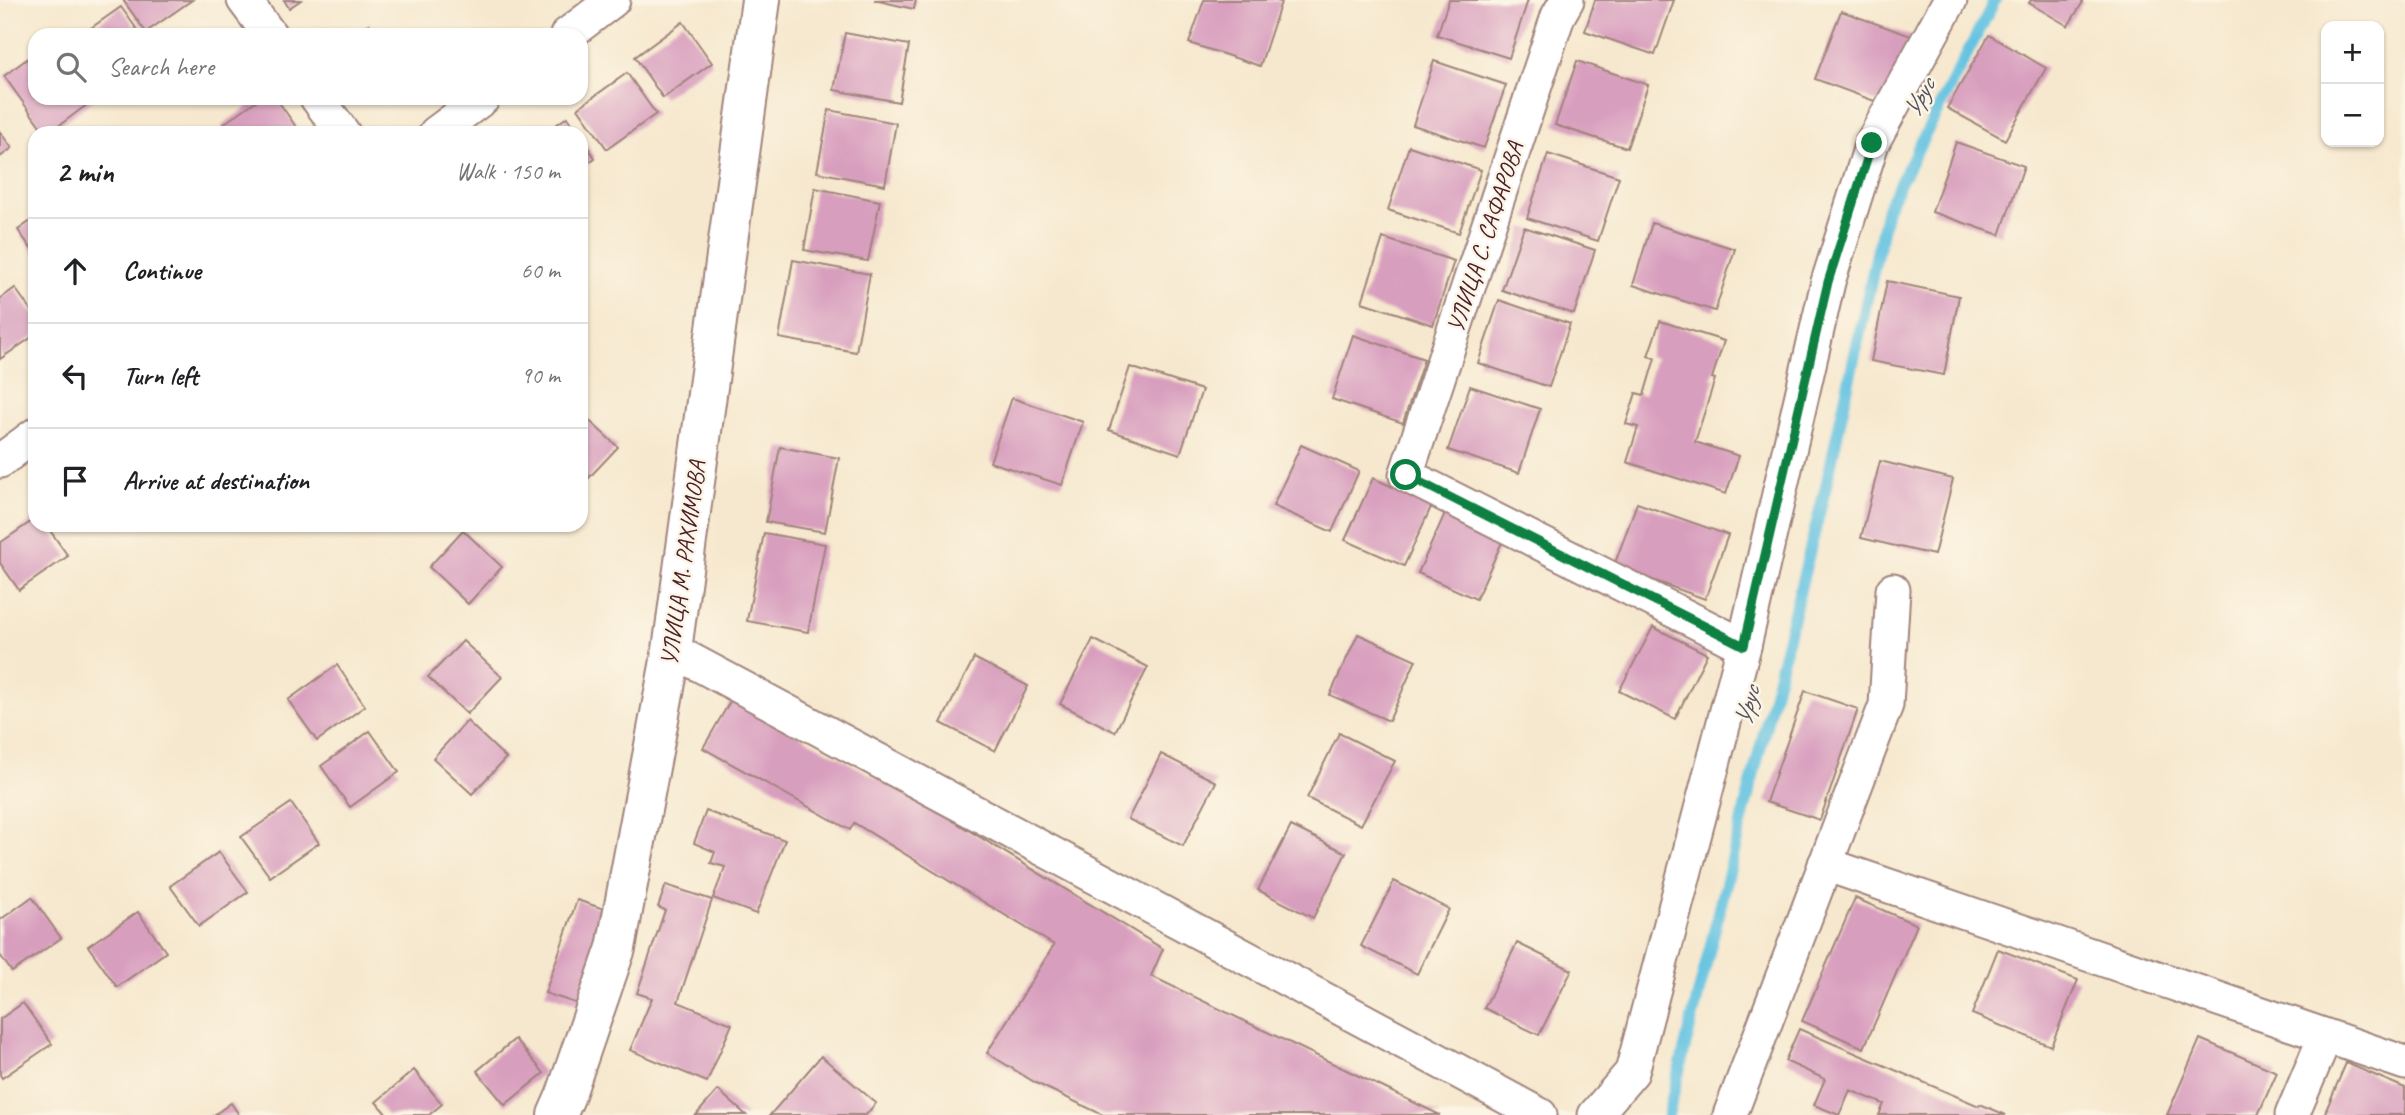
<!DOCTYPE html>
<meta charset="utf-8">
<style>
:root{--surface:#fff;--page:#f2f2f2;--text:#202124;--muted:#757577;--line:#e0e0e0}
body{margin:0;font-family:Caveat,sans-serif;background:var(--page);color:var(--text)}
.controls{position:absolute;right:21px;top:21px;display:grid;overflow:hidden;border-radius:14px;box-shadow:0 2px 5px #0004}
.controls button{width:63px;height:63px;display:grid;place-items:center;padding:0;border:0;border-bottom:2px solid var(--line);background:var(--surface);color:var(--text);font:35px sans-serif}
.stop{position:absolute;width:21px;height:21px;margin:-16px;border:5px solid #0b8043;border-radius:50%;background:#fff}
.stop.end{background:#0b8043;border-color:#fff;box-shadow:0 2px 7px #0008}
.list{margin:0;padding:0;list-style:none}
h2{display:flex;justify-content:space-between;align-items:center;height:91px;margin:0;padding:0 28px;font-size:30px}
h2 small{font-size:23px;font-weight:400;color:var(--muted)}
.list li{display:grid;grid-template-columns:46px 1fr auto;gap:21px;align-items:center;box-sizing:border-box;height:105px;padding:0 28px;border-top:2px solid var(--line)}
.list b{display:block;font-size:26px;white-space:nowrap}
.list em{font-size:23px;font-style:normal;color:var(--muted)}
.icon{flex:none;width:38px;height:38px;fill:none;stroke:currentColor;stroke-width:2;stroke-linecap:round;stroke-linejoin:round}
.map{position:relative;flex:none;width:2405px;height:1115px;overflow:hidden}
.search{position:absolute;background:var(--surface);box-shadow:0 2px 5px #0004;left:28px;top:28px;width:560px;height:77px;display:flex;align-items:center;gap:18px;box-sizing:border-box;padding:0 24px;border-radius:21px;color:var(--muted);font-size:26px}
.panel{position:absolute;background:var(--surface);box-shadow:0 2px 5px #0004;left:28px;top:126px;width:560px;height:406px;border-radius:21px}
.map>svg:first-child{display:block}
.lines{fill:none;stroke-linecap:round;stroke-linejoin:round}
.stream{stroke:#63c3e1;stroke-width:12}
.building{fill:#d89ebe}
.minor-casing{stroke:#a0847c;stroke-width:37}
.tertiary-casing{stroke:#a0847c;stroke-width:42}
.minor{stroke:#fff;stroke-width:33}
.tertiary{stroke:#fff;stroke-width:38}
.route{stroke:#0b8043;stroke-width:9}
.labels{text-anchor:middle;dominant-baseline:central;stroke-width:5;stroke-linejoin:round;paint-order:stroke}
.street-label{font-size:24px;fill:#4a1f2b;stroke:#fcf5e5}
.water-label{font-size:26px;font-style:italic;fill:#525062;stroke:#fcf5e5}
</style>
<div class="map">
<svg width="2405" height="1115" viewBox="0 0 2405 1115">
<rect width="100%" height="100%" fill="#fcf5e5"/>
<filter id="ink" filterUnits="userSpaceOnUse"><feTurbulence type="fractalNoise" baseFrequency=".0143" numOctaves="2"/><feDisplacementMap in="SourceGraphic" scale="14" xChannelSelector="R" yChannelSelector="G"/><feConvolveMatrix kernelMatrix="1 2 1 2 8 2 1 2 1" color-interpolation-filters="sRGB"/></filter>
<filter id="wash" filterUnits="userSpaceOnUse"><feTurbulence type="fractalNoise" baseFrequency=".00686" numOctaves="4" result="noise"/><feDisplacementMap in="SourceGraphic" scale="28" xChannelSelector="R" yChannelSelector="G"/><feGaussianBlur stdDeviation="1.57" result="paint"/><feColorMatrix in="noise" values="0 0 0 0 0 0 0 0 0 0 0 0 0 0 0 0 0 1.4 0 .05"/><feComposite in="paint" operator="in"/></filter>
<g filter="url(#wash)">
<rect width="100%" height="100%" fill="#f6e8ce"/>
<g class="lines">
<polyline class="stream" points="1668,1115 1826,486 1887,208 1995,0"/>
</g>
<g id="blocks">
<g class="building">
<polygon points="123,0 192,0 146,32"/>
<polygon points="284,0 301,0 289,8"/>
<polygon points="874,0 916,0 914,9"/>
<polygon points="1204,0 1274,0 1281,2 1260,66 1189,43"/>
<polygon points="1449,0 1528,0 1509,58 1437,35"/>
<polygon points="1595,0 1674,0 1655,55 1585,31"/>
<polygon points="2031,0 2079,0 2083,2 2068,26 2029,3"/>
<polygon points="121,7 141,35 81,35"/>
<polygon points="1841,11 1911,36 1885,105 1815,79"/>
<polygon points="683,22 712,63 663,98 635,57"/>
<polygon points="369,24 377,35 354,35"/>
<polygon points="845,33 909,45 899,102 834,90"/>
<polygon points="1989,35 2046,68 2005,140 1947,108"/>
<polygon points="35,53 35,98 96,98 49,133 45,133 4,76"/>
<polygon points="1434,61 1506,85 1484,148 1413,125"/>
<polygon points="1577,61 1648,85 1627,148 1555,125"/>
<polygon points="627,73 656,114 607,149 578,108"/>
<polygon points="260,98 276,98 299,131 227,133 222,125"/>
<polygon points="829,110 896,123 885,185 817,172"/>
<polygon points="567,117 578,133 545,133"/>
<polygon points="0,132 12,148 0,157"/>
<polygon points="581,137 595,158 581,168"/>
<polygon points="1956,142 2024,166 2000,235 1932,212"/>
<polygon points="1409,146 1481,170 1459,233 1388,210"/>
<polygon points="1548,154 1619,177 1598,241 1527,218"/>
<polygon points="815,188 880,201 868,261 804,250"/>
<polygon points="35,218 35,254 18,230"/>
<polygon points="1652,223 1735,249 1715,311 1633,285"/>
<polygon points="1524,227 1595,250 1574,314 1502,290"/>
<polygon points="1383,238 1454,261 1433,325 1362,302"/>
<polygon points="793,260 870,274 856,352 779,338"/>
<polygon points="1887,281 1959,296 1944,375 1871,361"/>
<polygon points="15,288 35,316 35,335 0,359 0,299"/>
<polygon points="1499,300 1570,324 1549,387 1478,363"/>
<polygon points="1660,321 1724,341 1712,378 1715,379 1695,442 1739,456 1726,494 1627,462 1638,427 1626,424 1636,393 1644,395 1655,358 1648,356"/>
<polygon points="1353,335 1424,359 1403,423 1332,399"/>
<polygon points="1130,367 1202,390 1180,454 1109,430"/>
<polygon points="1470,386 1540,409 1519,473 1448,450"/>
<polygon points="1012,398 1083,422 1062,485 990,462"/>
<polygon points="581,413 618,447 583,484 581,482"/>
<polygon points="1301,445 1359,471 1332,532 1273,506"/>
<polygon points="780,447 839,458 825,532 766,522"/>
<polygon points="1880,461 1953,479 1934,555 1861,538"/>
<polygon points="1373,478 1432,505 1404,566 1345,540"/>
<polygon points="1637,503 1728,535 1705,599 1614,566"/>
<polygon points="1446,511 1504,538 1476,599 1418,573"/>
<polygon points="35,519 35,525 46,525 68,556 19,590 0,563 0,543"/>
<polygon points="463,530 502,567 468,604 429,567"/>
<polygon points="764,533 825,544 808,632 747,621"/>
<polygon points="1653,627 1707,654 1675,719 1619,691"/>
<polygon points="1358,634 1416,660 1389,721 1330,695"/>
<polygon points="1093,639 1148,667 1115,732 1060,704"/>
<polygon points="463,641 502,677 467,714 428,677"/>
<polygon points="974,658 1028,686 995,751 941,723"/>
<polygon points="337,665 365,706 317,741 288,700"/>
<polygon points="1805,691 1858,709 1820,820 1766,802"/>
<polygon points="732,698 878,779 880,776 1163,949 1151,976 1440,1115 1103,1115 1036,1083 987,1053 1054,945 854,823 850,830 703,748"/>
<polygon points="467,721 506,758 472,794 433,758"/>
<polygon points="370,731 399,772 350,807 321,766"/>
<polygon points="1339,733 1395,761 1361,825 1307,798"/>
<polygon points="1161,754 1216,782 1183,846 1128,819"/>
<polygon points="291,803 319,843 270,877 241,837"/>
<polygon points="706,811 785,840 756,914 713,898 725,867 711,863 715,852 694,843"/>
<polygon points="1291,826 1346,853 1313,918 1258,890"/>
<polygon points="219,852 248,892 199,926 170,886"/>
<polygon points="1394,881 1449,909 1417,974 1361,946"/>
<polygon points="666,885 712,900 678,1002 732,1024 707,1082 630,1050 652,998 637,993 665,910 658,907"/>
<polygon points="32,897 61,938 12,972 0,955 0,920"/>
<polygon points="1855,898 1917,925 1864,1048 1802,1021"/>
<polygon points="577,900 613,912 581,1005 545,993"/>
<polygon points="138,912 166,952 117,987 88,946"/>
<polygon points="1517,943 1572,970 1539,1035 1484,1008"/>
<polygon points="1998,949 2078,980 2051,1046 1972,1014"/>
<polygon points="23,1003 52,1044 2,1078 0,1075 0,1019"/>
<polygon points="1799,1029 1979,1106 1980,1104 2006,1115 1879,1115 1884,1104 1850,1090 1839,1115 1814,1105 1825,1079 1785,1061"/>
<polygon points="515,1039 544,1073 505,1105 477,1071"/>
<polygon points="2200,1039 2277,1072 2258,1115 2167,1115"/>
<polygon points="821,1056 876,1103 866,1115 770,1115"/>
<polygon points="2346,1063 2405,1088 2405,1115 2324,1115"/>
<polygon points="414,1070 442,1104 429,1115 387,1115 376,1102"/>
<polygon points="718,1090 746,1115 696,1115"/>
<polygon points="231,1103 239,1115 214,1115"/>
</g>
</g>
</g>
<g filter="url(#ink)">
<use href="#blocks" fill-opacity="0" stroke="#a0847c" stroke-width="2"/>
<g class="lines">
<g class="minor-casing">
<g id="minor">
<polyline points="244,0 270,35"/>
<polyline points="1567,0 1558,16 1406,475 1744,646"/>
<polyline points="567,35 613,0"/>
<polyline points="317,98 343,133"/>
<polyline points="436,133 483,98"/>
<polyline points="0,461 35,435"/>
<polyline points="672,650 1540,1115"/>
<polyline points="1825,864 2405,1063"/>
<polyline points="1595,1115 1632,1072 1744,646 1828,282 1872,143 1950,0"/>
<polyline points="1730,1115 1886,705 1893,590"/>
<polyline points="2292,1115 2325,1037"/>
</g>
</g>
<g class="tertiary-casing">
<polyline id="tertiary" points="557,1115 565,1097 616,948 672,650 761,0"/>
</g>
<use href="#minor" class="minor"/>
<use href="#tertiary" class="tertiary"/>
</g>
</g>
<g class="lines" filter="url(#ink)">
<polyline class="route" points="1406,475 1744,646 1828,282 1872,143"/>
</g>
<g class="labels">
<g class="street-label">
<text transform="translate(1485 237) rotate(-72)">УЛИЦА С. САФАРОВА</text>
<text transform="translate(683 563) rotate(-82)">УЛИЦА М. РАХИМОВА</text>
</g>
<g class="water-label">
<text transform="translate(1919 98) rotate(-62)">Урус</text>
<text transform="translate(1747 706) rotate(-76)">Урус</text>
</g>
</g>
</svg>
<div class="controls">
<button>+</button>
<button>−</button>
</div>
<div class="stop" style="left:1406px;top:475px"></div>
<div class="stop end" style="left:1872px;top:143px"></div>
<div class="search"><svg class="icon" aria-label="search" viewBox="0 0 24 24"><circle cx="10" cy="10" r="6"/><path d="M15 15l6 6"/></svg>Search here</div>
<section class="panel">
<h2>2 min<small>Walk · 150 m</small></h2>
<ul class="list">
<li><svg class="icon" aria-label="ahead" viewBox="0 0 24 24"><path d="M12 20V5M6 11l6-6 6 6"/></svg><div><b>Continue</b></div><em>60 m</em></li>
<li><svg class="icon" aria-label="left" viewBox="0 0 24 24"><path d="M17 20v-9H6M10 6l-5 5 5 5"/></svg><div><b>Turn left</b></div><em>90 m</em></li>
<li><svg class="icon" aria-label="arrive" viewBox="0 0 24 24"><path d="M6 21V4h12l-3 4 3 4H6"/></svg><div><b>Arrive at destination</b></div></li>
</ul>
</section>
</div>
